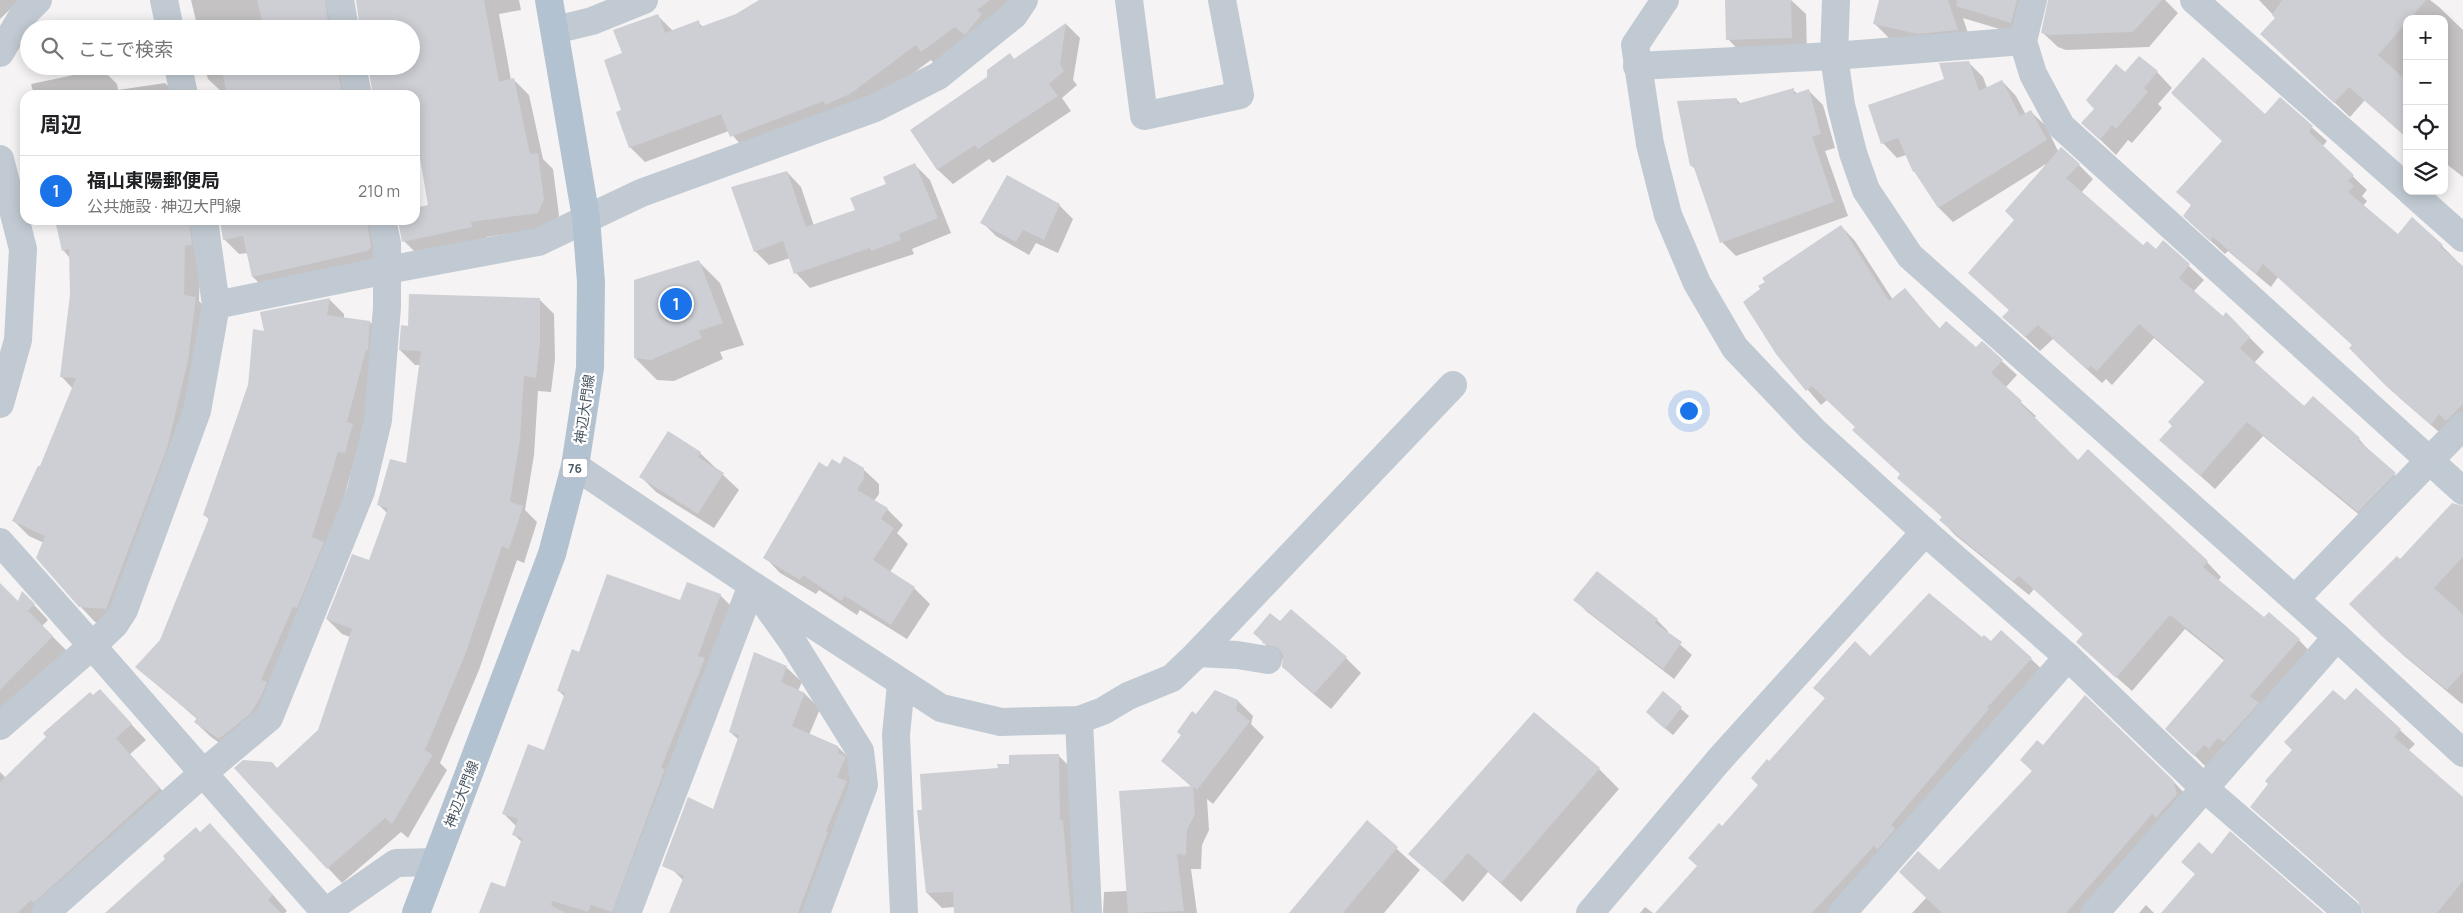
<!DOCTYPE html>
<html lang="ja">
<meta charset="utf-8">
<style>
:root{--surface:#fff;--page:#f6f6f6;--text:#202124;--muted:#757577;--line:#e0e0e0;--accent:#1a73e8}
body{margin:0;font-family:Manrope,"Noto Sans JP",sans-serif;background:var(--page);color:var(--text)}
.controls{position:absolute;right:15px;top:15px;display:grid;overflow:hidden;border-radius:10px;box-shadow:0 2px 12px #0003}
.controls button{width:45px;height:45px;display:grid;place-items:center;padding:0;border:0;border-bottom:1px solid var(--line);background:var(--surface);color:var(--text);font:25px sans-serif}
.you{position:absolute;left:1688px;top:410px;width:18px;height:18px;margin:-12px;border:4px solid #fff;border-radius:50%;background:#1a73e8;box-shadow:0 0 0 8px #1a73e833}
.badge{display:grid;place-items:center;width:32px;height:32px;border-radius:50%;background:var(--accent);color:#fff;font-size:16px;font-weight:700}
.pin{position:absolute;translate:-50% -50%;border:2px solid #fff;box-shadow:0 1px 5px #0006}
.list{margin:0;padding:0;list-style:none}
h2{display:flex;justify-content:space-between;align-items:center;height:65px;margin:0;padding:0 20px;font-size:21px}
h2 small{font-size:16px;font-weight:400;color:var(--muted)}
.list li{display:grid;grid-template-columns:32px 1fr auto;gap:15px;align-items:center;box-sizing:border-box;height:70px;padding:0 20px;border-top:1px solid var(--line)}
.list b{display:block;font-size:19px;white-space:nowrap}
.list p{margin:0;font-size:16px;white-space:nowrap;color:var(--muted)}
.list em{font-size:16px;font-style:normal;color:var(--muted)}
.icon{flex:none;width:28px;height:28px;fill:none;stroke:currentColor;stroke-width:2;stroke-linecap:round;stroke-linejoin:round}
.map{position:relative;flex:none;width:2463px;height:913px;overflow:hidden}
.search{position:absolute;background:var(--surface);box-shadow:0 2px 12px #0003;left:20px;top:20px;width:400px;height:55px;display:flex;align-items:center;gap:12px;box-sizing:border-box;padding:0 18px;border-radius:28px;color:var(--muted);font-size:19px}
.panel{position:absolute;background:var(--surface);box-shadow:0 2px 12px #0003;left:20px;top:90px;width:400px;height:135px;border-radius:15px}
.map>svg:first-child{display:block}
.shadow{fill:#0003}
.building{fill:#cdcfd5}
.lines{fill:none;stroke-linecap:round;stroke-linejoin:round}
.minor{stroke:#c1cad2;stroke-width:28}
.tertiary{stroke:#c1cad2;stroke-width:28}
.primary{stroke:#b3c2d1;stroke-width:28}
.labels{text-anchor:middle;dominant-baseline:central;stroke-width:4.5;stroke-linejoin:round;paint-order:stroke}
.shield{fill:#fff;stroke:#808990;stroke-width:1}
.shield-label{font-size:12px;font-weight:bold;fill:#4a5661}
.street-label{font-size:14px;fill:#4a5661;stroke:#fff}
</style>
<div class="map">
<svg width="2463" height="913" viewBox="0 0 2463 913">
<rect width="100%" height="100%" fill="#f5f3f3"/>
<g class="shadow">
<polygon points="0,0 20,0 0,19"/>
<polygon points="191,0 351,0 342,29 198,29"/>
<polygon points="357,0 519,0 521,10 499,14 511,80 514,80 529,95 543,159 553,169 559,215 553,227 486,237 487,242 419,256 404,241 398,220 415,220 415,209 430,206 415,122 415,95 374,95 411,66 411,29"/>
<polygon points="761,0 1020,0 937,66 931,60 865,109 746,151 729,131 645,162 630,147 623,111 624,54 657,15 673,31 698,22 703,27 737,15"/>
<polygon points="1745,0 1791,0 1806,14 1807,53 1743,55 1728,39"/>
<polygon points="1880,0 2043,0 2026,37 1963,18 1972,45 1890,39 1875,24"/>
<polygon points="2049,0 2165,0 2178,13 2149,47 2066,50 2058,47 2042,32"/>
<polygon points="2259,0 2430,0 2439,7 2463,30 2463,177 2444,162 2444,19 2407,19 2407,138 2365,100 2350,117 2276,48 2276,18"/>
<polygon points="1066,24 1080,38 1073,80 1077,85 1062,98 1071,111 993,163 989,159 953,184 938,170 912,130"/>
<polygon points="1968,62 1983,77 1987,88 2002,81 2016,96 2026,115 2031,112 2046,126 2058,151 2079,165 2093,179 2081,193 2143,247 2156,251 2163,242 2204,280 2193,292 2223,317 2226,314 2264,352 2254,363 2305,407 2313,398 2359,439 2373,455 2409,488 2373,526 2263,436 2215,489 2176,454 2174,426 2205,382 2154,338 2112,385 2106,379 2102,383 2053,339 2040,351 2004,317 2010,311 1969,273 2016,220 2046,164 1953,222 1939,208 1914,171 1906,155 1897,158 1883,143 1946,80"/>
<polygon points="204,66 363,66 354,95 225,95 208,79"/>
<polygon points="102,69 117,84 118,90 165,83 177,95 34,95 31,84"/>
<polygon points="2157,72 2172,88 2158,104 2162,108 2132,143 2128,140 2116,155 2083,123 2125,74"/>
<polygon points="1793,90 1798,94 1809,91 1823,105 1835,148 1825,151 1848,216 1736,256 1722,242 1695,169 1691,165 1736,99 1741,104"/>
<polygon points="2280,99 2327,141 2322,147 2367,190 2362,196 2367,201 2363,206 2398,236 2442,246 2463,267 2463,434 2446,438 2402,400 2350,348 2353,345 2278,277 2271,287 2228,251 2225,254 2199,230 2266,116"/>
<polygon points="915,165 930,180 951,233 912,249 914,254 810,288 796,273 790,258 769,265 755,251 787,172 801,187 814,226 857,211"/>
<polygon points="1059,205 1073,219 1058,253 1036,243 1029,255 996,236 982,222"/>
<polygon points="56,220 216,220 200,261 199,301 211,313 203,376 121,624 95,622 80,606 44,543 29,536 14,521 41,468 73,389 62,377 71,295 70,258 64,251"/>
<polygon points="221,220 380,220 386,263 268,292 253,277 248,253 239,254 224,239"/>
<polygon points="1841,226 1855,241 1893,300 1905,290 1940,329 1976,349 1982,343 2017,375 2005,388 2036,416 2034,419 2078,462 2207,562 2221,577 2218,581 2264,619 2299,640 2313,655 2209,770 2182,743 2225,661 2185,629 2132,691 2077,642 2084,635 2034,589 2029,595 1955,535 1941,520 1943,518 1856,427 1827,400 1821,405 1777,354"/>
<polygon points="698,261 720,283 744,345 720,352 723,359 674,381 657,380 635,358"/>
<polygon points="329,299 344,314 344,318 370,322 385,337 353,466 309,621 235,754 211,737 195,722 197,719 137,667 161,640 210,520 204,515 266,332"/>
<polygon points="539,299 554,314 555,359 551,392 538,391 534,455 525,510 537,522 524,563 517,560 479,670 440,763 447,770 408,838 401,832 342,883 328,868 277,769 319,731 350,637 342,634 327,619 369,562 388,514 379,505 407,465 421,365 415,365 400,350 409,328"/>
<polygon points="700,453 739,490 714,528 656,492 641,477"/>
<polygon points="840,465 863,469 879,484 879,494 874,501 887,509 903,525 897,533 908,544 890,572 914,588 930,604 907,639 860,610 857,615 819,590 816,594 780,573 765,557 828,469"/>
<polygon points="2463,507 2463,702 2462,704 2403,655 2351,604"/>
<polygon points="688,583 720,595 735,610 631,913 480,913 505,889 522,842 514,835 517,827 503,813 545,751 565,697 558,690 580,654 681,602"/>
<polygon points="0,584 19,603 23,593 48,620 42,626 67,651 0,731"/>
<polygon points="1575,599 1657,620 1668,631 1667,633 1692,655 1674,679 1586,611"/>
<polygon points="1280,623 1346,658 1361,673 1331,709 1299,682 1283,666 1284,660 1279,658 1264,643"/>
<polygon points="1982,638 2031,659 2047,674 1843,913 1656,913 1698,866 1722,828 1759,785 1769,763 1826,699 1815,688 1870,657"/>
<polygon points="755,654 787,668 802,682 798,691 805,694 820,709 809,735 838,747 853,762 859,773 819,913 671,913 683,880 673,870 714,811 739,740 730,732"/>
<polygon points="2357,690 2415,744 2408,751 2463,798 2463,913 2381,913 2369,911 2251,807"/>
<polygon points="100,691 146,740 130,754 174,804 54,913 0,913 0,772 6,778"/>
<polygon points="1663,693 1689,716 1673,735 1655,720"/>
<polygon points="1238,701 1253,716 1251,724 1264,737 1213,804 1207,799 1209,830 1202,845 1201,869 1191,869 1197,913 1103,913 1104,892 1127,891 1192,787 1162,761 1197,716"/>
<polygon points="1534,714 1599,769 1619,789 1521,902 1488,872 1463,902 1410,854"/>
<polygon points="2043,747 2173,781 2188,797 2093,913 1912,913 1927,897 1939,872 2033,771"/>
<polygon points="1058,755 1073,770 1085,913 955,913 955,907 942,908 927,893 924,811 999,769"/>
<polygon points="1367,822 1420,870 1384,913 1290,913"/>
<polygon points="200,833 225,840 287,911 285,913 107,913"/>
<polygon points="2146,905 2154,913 2139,913"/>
<polygon points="1645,907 1653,913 1640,913"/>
</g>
<g class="building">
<polygon points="257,0 325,0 329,29 264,29"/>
<polygon points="356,0 484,0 499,82 514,78 530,154 538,153 544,199 538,213 471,222 472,227 402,242 398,220 415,220 415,208 428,205 415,129 415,95 373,95 368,66 411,66 411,29 360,29"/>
<polygon points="759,0 990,0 977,10 982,14 965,35 955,27 921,52 916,45 850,94 825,105 824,101 730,137 721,114 629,148 616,112 621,110 604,60 622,53 613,30 658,14 665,33 699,20 700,27 736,14"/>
<polygon points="1725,0 1791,0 1792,38 1726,40"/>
<polygon points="1879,0 1948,0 1958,30 1917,34 1873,24"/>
<polygon points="1957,0 2017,0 2011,23 1956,6"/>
<polygon points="2048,0 2162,0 2133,32 2050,35 2041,33"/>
<polygon points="2282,0 2426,0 2410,19 2407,19 2407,22 2378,55 2407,81 2406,137 2349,87 2334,103 2260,34 2275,18 2272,15"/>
<polygon points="1066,23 1060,64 1064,71 1049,84 1058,96 978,149 975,145 937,170 910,130 987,77 987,70 1010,53 1014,59"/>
<polygon points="2139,56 2158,71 2144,88 2148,92 2116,129 2112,125 2100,140 2081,123 2094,109 2086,100 2116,64 2125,72"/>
<polygon points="2203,57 2265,114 2280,97 2313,126 2309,132 2354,175 2348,181 2354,186 2348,192 2398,234 2412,217 2443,245 2440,247 2463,266 2463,404 2446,421 2439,414 2431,425 2386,386 2349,348 2352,345 2263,264 2256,274 2213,237 2210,241 2183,216 2191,205 2176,192 2222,141 2171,93"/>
<polygon points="1969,61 1979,91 2002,80 2020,116 2031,110 2047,140 1938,208 1914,171 1913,172 1898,138 1881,144 1868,105 1944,79 1939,63"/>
<polygon points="221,66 337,66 342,95 227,95"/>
<polygon points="1794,88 1794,94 1809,89 1821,134 1812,137 1834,202 1720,243 1693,165 1690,166 1677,101 1737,98 1737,104"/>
<polygon points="2061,147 2080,164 2066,178 2143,245 2147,241 2156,249 2163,240 2190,264 2179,278 2223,316 2226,312 2250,337 2240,348 2247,355 2304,406 2313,396 2360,438 2358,440 2396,473 2358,512 2247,422 2200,476 2159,440 2172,426 2168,422 2205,381 2139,324 2097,371 2091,366 2087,369 2038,325 2025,337 2002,317 2009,310 1968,273 2014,220 2005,211"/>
<polygon points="915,163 938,218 899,234 901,240 871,251 870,248 794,274 783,241 754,252 731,187 787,171 806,227 855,210 850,198 886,184 883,177"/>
<polygon points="1007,175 1060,204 1044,240 1023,230 1016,242 980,223"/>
<polygon points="55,220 189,220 192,245 185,246 184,295 196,297 188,361 167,448 106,609 79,607 36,558 45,536 12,521 38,466 40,466 76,378 60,377 70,295 69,249 62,251"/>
<polygon points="220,220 367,220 371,248 367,251 252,277 243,236 223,240"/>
<polygon points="1841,225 1889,301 1905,288 1939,329 1946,321 1976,347 1982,341 2003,360 1991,373 2022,401 2020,403 2078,460 2088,449 2208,561 2203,567 2264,617 2269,612 2300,639 2250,696 2259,703 2224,742 2218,738 2209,749 2204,745 2194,756 2165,729 2225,659 2170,615 2116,678 2076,642 2083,634 2019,576 2013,581 1939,520 1942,517 1897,478 1900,474 1852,430 1855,427 1812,386 1806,391 1776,354 1743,302 1760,289 1758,286 1765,282 1762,278"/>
<polygon points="699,260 723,323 699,331 702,338 651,360 634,358 634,280"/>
<polygon points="409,294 540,298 540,343 536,378 524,376 520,440 510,502 523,506 509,549 502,546 465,655 425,750 433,755 392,824 385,818 327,869 234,768 243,760 272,762 277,768 318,730 352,629 326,619 352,554 369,560 388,508 377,505 390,459 406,463 421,351 399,350 401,325 408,326"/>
<polygon points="330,298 327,315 370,321 368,350 366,350 347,422 353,424 345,453 338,452 312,537 324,542 297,608 293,607 261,680 267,682 259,700 250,714 219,739 194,722 197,718 135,667 160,640 209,518 203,515 248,386 253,329 264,331 260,312"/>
<polygon points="668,431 701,452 698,457 724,473 698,514 639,477"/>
<polygon points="844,456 864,468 864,478 857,490 888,508 881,519 894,528 873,560 915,587 891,625 845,596 841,601 803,575 800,580 763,558 819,462 827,467 832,459 840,464"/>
<polygon points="2452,503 2463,506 2463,557 2434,588 2463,614 2463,672 2447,690 2387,641 2349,604 2397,556 2400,559"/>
<polygon points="1597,571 1658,619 1655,623 1682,642 1663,669 1573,600"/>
<polygon points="607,574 680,600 687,582 721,594 698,656 705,658 661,768 665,769 612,912 591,905 588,912 552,901 551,905 566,913 479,913 491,882 505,887 522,838 512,835 518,819 502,814 528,744 544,750 565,693 557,691 572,649 579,652"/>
<polygon points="0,583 18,601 22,591 35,604 28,611 53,636 0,690"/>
<polygon points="1929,593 1982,637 1984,635 1991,641 2001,630 2032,658 1987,708 1989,709 1891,825 1895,829 1877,850 1874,846 1812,913 1655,913 1697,866 1688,858 1719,823 1722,826 1758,785 1751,778 1767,759 1769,761 1825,698 1813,688 1855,641 1870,656"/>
<polygon points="1291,609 1347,657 1314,694 1282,667 1283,655 1278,648 1262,643 1263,642 1253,633 1270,613 1280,621"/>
<polygon points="754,652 787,666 781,682 805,693 792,726 838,746 838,753 845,756 845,759 837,777 847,781 826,831 828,832 798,913 669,913 684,876 662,866 688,797 713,809 739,735 729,732"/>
<polygon points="2356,688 2401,729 2394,737 2463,797 2463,881 2437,913 2363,913 2358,901 2250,807 2268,784 2265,781 2292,750 2284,742 2333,690 2345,700"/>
<polygon points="100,689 132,724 116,738 160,788 34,903 31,900 17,913 0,913 0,782 46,737 43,733 90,692 93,695"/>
<polygon points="1215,690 1238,700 1236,710 1250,721 1197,790 1161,761 1181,735 1177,732 1192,711 1196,714"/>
<polygon points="1663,691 1682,707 1665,729 1646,712"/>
<polygon points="2085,695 2173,780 2177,794 2156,818 2152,814 2066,913 1942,913 1899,872 1918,851 1939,870 2032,771 2020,760 2037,740 2043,745"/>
<polygon points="1534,712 1600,768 1501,883 1468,853 1442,883 1408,854"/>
<polygon points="1059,754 1060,820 1063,820 1071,913 954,913 953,892 926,893 917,810 922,810 920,774 998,768 997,764 1009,764 1009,755"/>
<polygon points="1193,786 1195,814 1187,830 1186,855 1177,854 1184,911 1128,913 1119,791"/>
<polygon points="1367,820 1398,847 1343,913 1289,913"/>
<polygon points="210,823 273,895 268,900 281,913 105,913 165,859 163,856 196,827 200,832"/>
<polygon points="2230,831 2324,913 2161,913 2195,874 2181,862 2199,842 2212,854"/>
</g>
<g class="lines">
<g class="minor">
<polyline points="164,0 170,29"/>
<polyline points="340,0 345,29"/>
<polyline points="1129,0 1144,116 1240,95 1222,0"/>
<polyline points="1665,0 1635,45 1650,144 1668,215 1697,283 1735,348 1813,430 1925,532 2068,657 2203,787 2348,913"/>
<polyline points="2033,0 2023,41 2033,74 2061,126 2463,491"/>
<polyline points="2194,0 2407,188"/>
<polyline points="555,30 592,21 644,0"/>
<polyline points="0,53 23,15 38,0"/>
<polyline points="178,66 184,95"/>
<polyline points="352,66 358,95"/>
<polyline points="1637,66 1834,56 2023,41"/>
<polyline points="0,159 23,249 18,340 0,404"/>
<polyline points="2410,191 2463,238"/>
<polyline points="216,305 387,270 538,242 641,193 875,108 938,76 1014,15 1024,0"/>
<polyline points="575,466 752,585 792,641 860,751 864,785 816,913"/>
<path d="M0,542C110,664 216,789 325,912"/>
<polyline points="2295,599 2463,426"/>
<polyline points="1198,653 1237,655 1268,660"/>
<polyline points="901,684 896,735 904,913"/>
<polyline points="1079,720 1088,913"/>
<polyline points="0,726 93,645 115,624 124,610 197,411 216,305 204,220"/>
<polyline points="45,913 202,774 269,718 361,491 378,420 387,307 387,243 382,220"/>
<polyline points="324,913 396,863 435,862"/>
<polyline points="627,913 752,585 941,708 1001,722 1079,720 1103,711 1128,696 1172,678 1198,653 1453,385"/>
<polyline points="1590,913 1719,760 1925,532"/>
<polyline points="1842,913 2068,657"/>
<polyline points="2095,913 2337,637"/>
</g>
<polyline class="tertiary" points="1836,0 1834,56 1841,105 1853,153 1866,190 1910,256 2337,637 2463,753"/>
<polyline class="primary" points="416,913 552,554 575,466 590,368 591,282 586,218 549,0"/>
</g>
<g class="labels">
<rect class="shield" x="562.5" y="458.5" width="25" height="19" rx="4"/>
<g class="shield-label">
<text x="575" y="468">76</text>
</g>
<g class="street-label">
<text transform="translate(584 409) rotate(-82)">神辺大門線</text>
<text transform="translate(461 794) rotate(-69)">神辺大門線</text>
</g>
</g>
</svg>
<div class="controls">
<button>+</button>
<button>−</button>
<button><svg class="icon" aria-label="locate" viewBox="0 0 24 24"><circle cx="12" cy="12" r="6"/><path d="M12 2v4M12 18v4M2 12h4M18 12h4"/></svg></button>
<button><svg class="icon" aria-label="layers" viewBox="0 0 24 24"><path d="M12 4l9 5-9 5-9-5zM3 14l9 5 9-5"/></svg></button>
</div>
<div class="you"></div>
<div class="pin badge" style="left:676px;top:304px">1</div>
<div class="search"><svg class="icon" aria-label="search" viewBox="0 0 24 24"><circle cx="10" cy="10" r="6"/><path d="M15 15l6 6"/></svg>ここで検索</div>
<section class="panel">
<h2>周辺<small></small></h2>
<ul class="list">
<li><span class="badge">1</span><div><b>福山東陽郵便局</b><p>公共施設 · 神辺大門線</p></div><em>210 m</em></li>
</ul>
</section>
</div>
